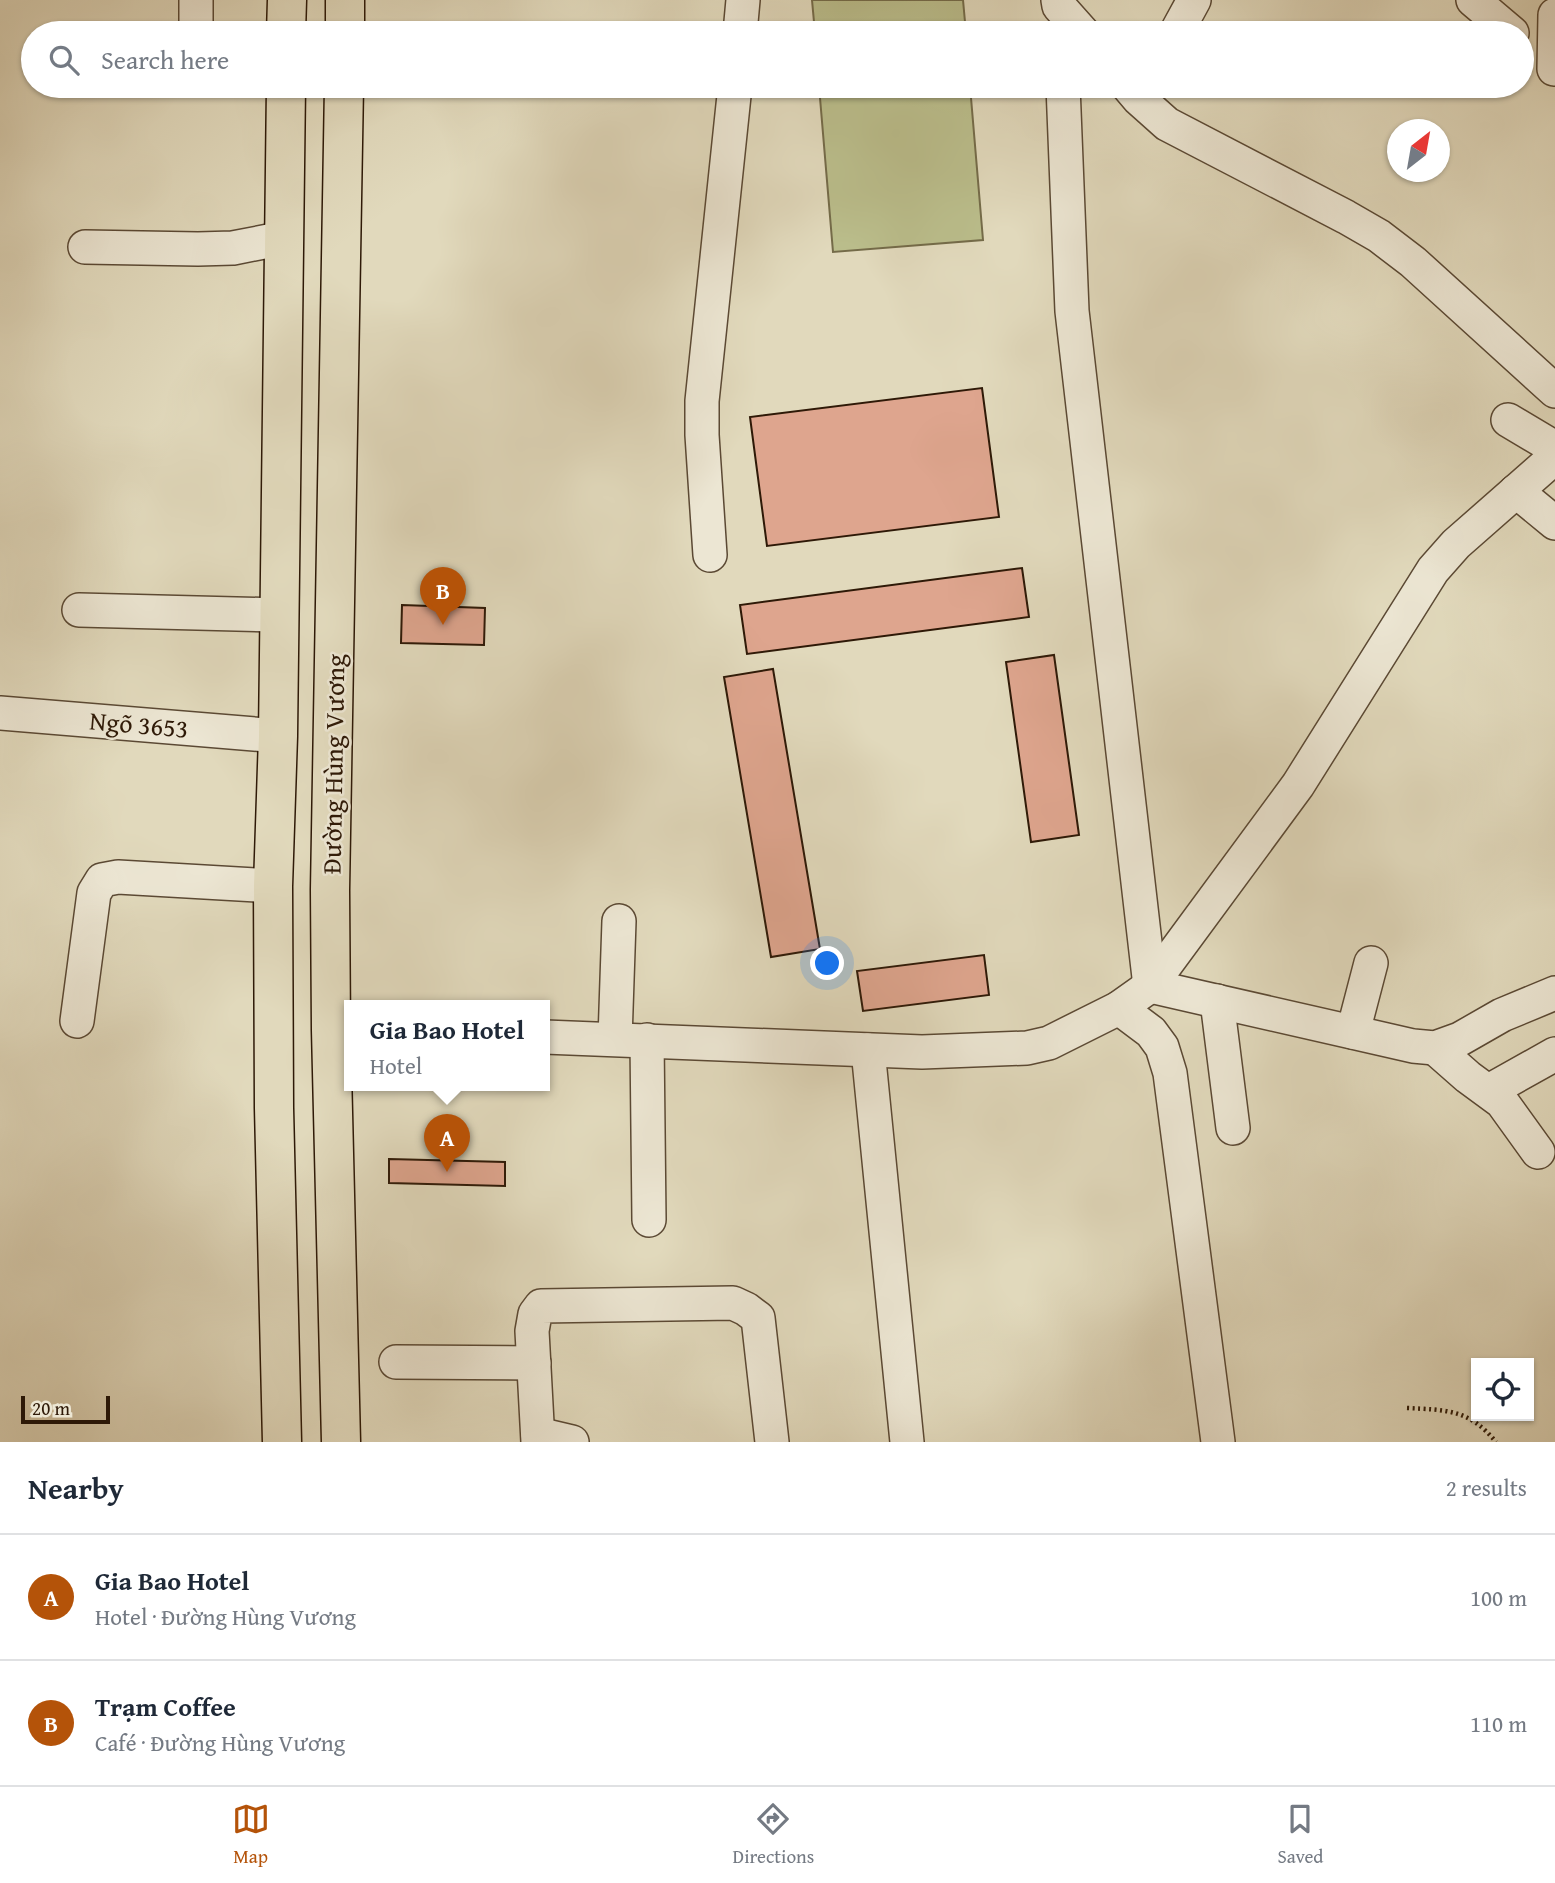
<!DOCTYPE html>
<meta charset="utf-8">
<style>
:root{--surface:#fff;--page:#f6f6f7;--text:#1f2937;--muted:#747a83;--line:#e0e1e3;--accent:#b45309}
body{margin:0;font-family:"Gentium Book Plus",serif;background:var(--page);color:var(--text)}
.controls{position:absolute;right:21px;bottom:21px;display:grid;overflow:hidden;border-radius:0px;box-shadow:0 2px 5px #0004}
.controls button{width:63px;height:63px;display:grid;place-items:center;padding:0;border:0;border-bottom:2px solid var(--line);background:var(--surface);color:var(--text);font:35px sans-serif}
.compass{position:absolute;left:1387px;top:119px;width:63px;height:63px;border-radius:50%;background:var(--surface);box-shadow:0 2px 5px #0004;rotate:31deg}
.scale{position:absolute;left:21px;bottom:18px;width:89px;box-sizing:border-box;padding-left:7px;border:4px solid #2e1907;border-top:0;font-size:19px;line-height:24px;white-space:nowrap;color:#2e1907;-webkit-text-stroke:5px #ece6d3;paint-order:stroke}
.you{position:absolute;left:828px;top:964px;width:24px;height:24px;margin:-18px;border:5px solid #fff;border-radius:50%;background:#1a73e8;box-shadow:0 0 0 10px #1a73e833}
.badge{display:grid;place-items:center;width:46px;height:46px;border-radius:50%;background:var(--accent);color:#fff;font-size:23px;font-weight:700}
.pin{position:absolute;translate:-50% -58px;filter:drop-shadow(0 2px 4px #0008)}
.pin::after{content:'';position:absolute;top:37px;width:24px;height:21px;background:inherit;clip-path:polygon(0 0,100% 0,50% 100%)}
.popup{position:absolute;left:344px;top:1000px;width:206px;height:91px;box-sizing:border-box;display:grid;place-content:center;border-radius:0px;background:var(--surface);filter:drop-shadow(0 2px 5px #0005);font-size:23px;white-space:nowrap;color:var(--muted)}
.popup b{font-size:26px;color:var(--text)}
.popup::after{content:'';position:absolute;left:50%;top:100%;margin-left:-14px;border:14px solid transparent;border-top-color:var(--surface)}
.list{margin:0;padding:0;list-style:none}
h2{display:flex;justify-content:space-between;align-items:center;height:91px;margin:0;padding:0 28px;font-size:30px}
h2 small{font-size:23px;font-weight:400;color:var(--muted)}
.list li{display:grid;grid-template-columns:46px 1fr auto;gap:21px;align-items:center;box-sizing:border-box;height:126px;padding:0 28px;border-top:2px solid var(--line)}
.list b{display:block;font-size:26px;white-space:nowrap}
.list p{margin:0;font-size:23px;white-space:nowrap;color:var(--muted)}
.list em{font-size:23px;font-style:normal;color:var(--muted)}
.icon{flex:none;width:38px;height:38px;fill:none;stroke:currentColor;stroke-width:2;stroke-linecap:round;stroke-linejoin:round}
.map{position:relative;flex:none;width:1555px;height:1442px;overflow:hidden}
.search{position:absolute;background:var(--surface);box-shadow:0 2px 5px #0004;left:21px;right:21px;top:21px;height:77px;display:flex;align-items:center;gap:18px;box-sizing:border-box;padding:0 24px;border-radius:38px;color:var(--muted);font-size:26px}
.sheet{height:343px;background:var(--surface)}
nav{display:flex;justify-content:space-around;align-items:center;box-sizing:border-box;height:98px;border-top:2px solid var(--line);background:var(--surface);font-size:19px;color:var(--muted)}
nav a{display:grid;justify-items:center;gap:4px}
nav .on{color:var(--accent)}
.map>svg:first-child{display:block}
.green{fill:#babd8b;stroke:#746b49;stroke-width:2}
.building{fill:#dea58e;stroke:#2e1907;stroke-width:2}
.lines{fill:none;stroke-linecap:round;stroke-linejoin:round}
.minor-casing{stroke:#5b4934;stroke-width:36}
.highway-casing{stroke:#2e1907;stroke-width:41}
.path{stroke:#2e1907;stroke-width:4.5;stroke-dasharray:2 3.5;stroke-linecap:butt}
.minor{stroke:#ece6d3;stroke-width:33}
.highway{stroke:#e1d9bc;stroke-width:38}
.labels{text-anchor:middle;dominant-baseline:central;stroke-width:5;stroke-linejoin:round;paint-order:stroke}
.street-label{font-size:26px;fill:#2e1907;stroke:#ece6d3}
</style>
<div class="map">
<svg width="1555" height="1442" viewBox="0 0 1555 1442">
<rect width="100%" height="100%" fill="#e1d9bc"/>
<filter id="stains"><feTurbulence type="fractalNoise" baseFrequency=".00286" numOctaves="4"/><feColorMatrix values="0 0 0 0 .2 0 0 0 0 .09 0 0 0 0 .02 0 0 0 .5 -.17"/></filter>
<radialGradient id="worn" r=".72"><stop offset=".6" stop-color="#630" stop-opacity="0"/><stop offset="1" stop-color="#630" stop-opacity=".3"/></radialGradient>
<g class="green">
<polygon points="812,0 963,0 966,33 815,33"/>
<polygon points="819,86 970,86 983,240 833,252"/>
</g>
<g class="building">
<polygon points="982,388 999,517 767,546 750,417"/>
<polygon points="1022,568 1029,617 747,654 740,605"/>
<polygon points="402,605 485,608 484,645 401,643"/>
<polygon points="1054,655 1079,835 1031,842 1006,662"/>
<polygon points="773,669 820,949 771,957 724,677"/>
<polygon points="984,955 989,995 863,1011 857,971"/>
<polygon points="389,1159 505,1162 505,1186 389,1183"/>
</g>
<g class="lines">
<g class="minor-casing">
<g id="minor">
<polyline points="196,0 196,30 198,33"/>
<polyline points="1058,0 1059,6 1083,33"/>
<polyline points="1473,0 1512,33"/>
<polyline points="740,33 743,0"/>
<polyline points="1176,33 1194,0"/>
<polyline points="1554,69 1555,15"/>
<polyline points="1063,86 1072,311 1150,986 1413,1046 1435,1048 1460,1039 1502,1015 1555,993"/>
<polyline points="1128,86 1139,99 1167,124 1346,217 1379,236 1413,262 1555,391"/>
<polyline points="85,247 198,249 233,248 284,238"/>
<polyline points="1508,420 1555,448"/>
<polyline points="1516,491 1555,523"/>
<polyline points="710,555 702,435 702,401 735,86"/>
<polyline points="79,610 279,615"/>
<polyline points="0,713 278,736"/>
<polyline points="1217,1001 1233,1128"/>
<polyline points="1119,1008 1151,1032 1162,1047 1170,1073 1218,1442"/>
<polyline points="77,1021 94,893 102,880 118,877 273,886"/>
<polyline points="1353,1032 1371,963"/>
<polyline points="545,1037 922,1052 1027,1048 1049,1043 1119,1008 1150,986 1298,785 1433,570 1456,544 1555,457"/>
<polyline points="615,1039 619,921"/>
<polyline points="647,1040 649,1220"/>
<polyline points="1435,1048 1468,1077 1502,1102 1538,1152"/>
<polyline points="868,1050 907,1442"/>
<polyline points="1489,1091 1555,1054"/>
<polyline points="396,1362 534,1363"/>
<polyline points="538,1434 572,1442"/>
<polyline points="538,1442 532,1331 535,1314 541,1306 733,1303 746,1309 758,1318 772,1442"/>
</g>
</g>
<g class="highway-casing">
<g id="highway">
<polyline points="286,33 287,0"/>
<polyline points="345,33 345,0"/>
<polyline points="282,1442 274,1108 273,886 278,736 286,86"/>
<polyline points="341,1442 331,1030 330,890 344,86"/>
</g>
</g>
<path class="path" d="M1407,1408C1446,1410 1469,1409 1496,1442"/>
<use href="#minor" class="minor"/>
<use href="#highway" class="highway"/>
</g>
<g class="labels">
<g class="street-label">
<text transform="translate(139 724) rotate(5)">Ngõ 3653</text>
<text transform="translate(333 764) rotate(-89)">Đường Hùng Vương</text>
</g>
</g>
<rect width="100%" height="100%" filter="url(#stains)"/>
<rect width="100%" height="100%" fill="url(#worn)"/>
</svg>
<div class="controls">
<button><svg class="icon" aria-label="locate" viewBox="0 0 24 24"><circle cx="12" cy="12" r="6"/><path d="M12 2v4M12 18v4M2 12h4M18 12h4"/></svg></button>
</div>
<svg class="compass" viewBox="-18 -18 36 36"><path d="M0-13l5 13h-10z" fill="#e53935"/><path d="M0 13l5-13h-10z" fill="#747a83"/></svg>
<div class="scale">20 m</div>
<div class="you"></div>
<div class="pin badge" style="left:447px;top:1172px">A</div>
<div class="popup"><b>Gia Bao Hotel</b>Hotel</div>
<div class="pin badge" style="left:443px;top:625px">B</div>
<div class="search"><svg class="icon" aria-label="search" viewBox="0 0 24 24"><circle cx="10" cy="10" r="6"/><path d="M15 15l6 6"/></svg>Search here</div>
</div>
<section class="sheet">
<h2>Nearby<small>2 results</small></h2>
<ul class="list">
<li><span class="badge">A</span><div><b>Gia Bao Hotel</b><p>Hotel · Đường Hùng Vương</p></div><em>100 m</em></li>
<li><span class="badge">B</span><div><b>Trạm Coffee</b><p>Café · Đường Hùng Vương</p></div><em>110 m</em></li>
</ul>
</section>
<nav>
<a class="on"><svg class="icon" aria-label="map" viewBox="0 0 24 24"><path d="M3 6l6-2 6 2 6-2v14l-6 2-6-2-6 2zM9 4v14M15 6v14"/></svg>Map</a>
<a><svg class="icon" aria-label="directions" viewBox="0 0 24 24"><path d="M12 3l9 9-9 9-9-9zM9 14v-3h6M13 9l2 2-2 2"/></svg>Directions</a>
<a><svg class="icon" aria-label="saved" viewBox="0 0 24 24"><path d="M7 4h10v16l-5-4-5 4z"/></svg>Saved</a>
</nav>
